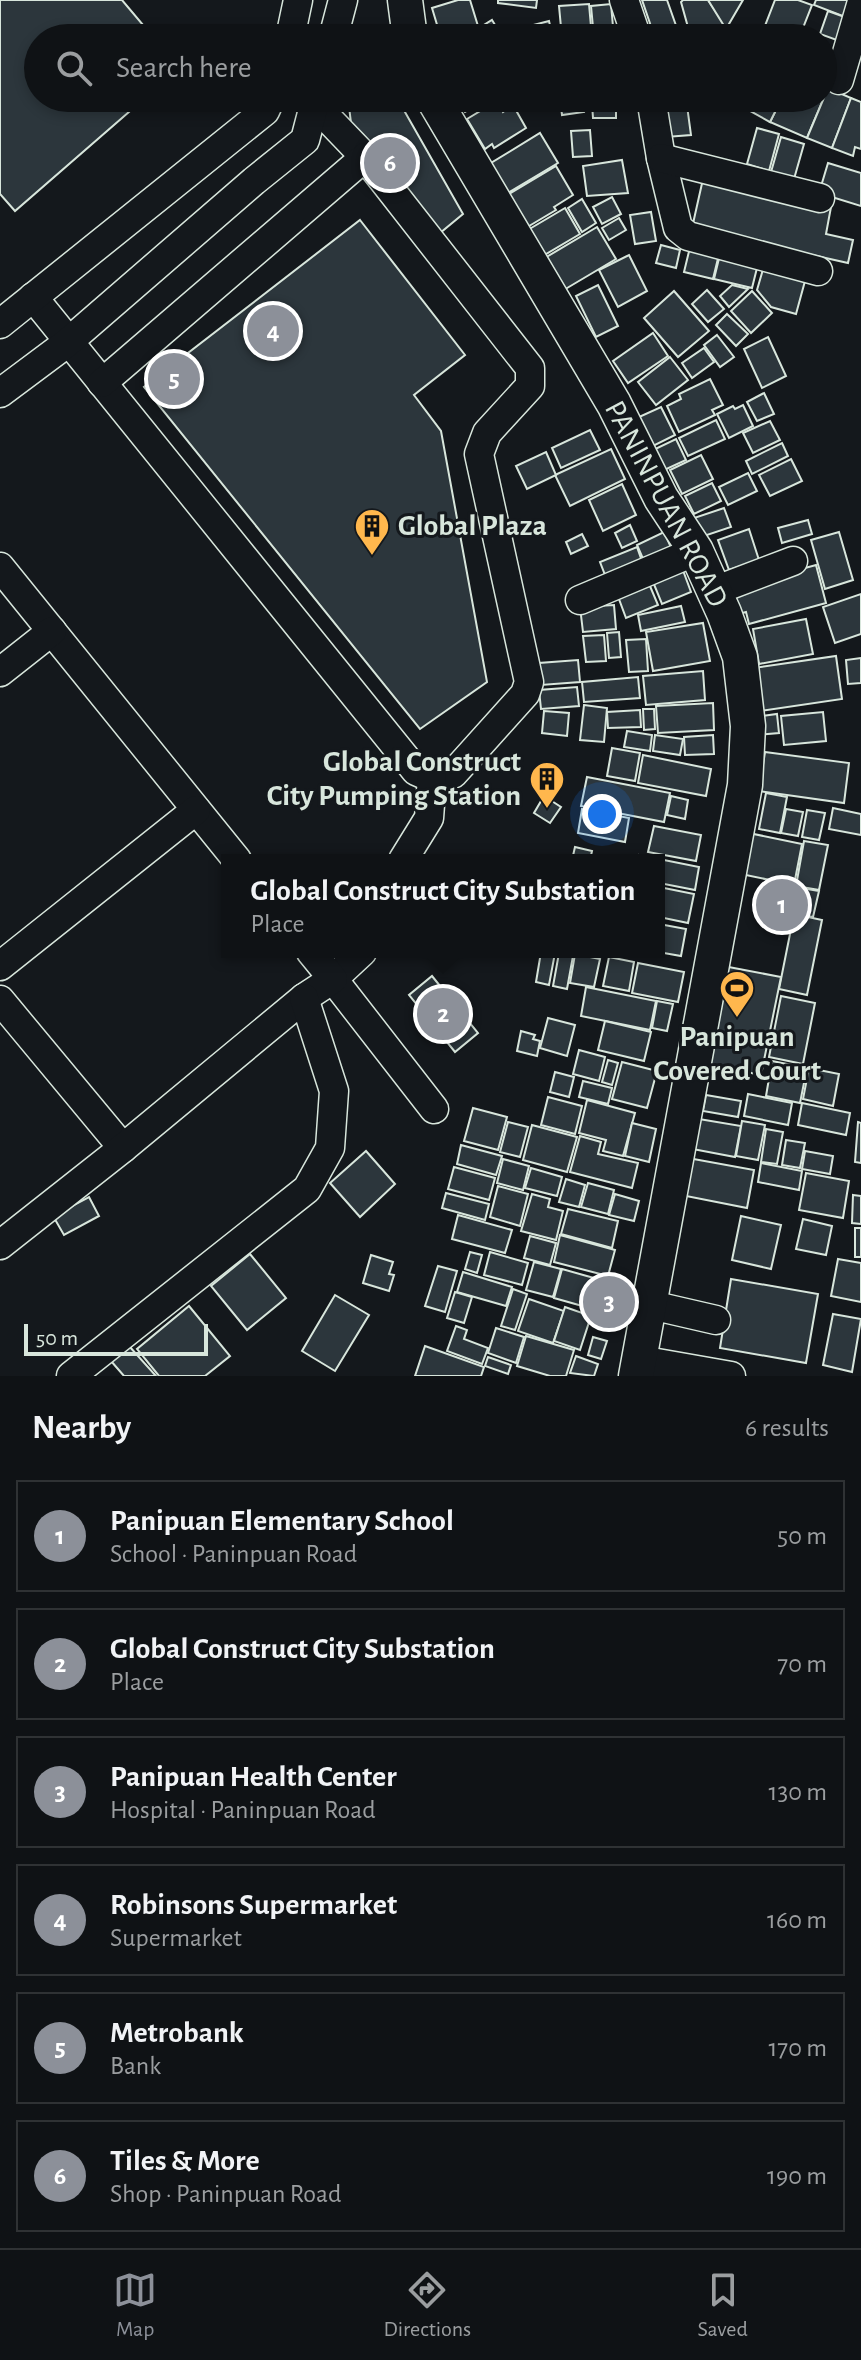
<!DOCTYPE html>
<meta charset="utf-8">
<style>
:root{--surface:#0f1215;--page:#1d2022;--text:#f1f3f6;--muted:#9b9ea0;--line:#2f3234;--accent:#8c9099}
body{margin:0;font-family:"Alegreya Sans",sans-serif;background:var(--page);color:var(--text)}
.scale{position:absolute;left:24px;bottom:20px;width:184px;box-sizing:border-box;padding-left:8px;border:4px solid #d8e6dc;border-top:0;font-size:22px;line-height:28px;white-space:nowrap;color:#d8e6dc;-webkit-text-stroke:6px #14181c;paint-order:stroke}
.you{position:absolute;left:602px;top:814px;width:28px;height:28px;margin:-20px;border:6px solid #fff;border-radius:50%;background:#1a73e8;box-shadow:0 0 0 12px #1a73e833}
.badge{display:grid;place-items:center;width:52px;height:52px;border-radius:50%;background:var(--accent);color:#fff;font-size:26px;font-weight:700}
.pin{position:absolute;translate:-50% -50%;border:4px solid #fff;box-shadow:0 2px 8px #0006}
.popup{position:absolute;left:221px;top:854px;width:444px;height:104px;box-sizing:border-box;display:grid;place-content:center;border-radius:0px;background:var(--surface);filter:drop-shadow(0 2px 6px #0005);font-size:26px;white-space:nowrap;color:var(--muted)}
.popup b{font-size:30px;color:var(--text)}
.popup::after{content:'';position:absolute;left:50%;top:100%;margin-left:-16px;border:16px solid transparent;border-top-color:var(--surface)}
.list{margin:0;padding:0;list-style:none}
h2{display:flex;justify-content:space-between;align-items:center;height:104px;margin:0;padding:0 32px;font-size:34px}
h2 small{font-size:26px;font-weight:400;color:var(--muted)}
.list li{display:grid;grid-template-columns:52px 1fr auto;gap:24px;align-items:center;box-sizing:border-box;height:112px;margin:0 16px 16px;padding:0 16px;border:2px solid var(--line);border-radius:0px}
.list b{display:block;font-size:30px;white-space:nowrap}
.list p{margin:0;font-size:26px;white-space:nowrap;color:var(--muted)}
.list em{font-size:26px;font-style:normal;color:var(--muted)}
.icon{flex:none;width:44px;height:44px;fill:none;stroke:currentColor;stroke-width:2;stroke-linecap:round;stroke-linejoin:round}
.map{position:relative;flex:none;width:861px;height:1376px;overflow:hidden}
.search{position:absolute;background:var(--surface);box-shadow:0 4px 12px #0003;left:24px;right:24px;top:24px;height:88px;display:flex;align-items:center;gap:20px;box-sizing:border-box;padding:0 28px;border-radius:44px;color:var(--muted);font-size:30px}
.sheet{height:872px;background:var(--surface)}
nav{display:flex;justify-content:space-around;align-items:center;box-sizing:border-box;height:112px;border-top:2px solid var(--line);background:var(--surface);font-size:22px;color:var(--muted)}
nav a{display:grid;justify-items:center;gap:4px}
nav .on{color:var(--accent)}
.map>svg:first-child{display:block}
.building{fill:#2c363c;stroke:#d8e6dc;stroke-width:2}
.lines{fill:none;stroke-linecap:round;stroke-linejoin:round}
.minor-casing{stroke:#d8e6dc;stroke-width:31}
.major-casing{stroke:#d8e6dc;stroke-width:37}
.minor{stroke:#14181c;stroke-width:28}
.major{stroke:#14181c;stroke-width:34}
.labels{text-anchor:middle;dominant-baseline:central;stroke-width:6;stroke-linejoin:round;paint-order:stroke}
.street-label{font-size:30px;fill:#d8e6dc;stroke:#14181c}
.poi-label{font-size:30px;font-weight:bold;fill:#d8e6dc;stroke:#14181c;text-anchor:start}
</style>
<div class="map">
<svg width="861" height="1376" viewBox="0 0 861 1376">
<rect width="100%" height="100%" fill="#14181c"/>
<g class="building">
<polygon points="0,0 122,0 154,38 38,38 38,98 145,98 15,211 0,194"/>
<polygon points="458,0 470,0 478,26 441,38 432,8"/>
<polygon points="498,0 537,0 536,8 498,3"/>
<polygon points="642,0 667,0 679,34 667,38 655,38"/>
<polygon points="683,0 708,0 732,36 691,38 681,2"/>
<polygon points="708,0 743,0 726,29"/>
<polygon points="775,0 798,0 812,5 799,38 761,36"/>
<polygon points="816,0 859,0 853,20 814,5"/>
<polygon points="589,4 592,38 562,38 559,6"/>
<polygon points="611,4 614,38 594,38 591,6"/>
<polygon points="828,11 853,20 845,43 820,34"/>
<polygon points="492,20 503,38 467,38 466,36"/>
<polygon points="549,21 553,38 511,38 510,31"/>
<polygon points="823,86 828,88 807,138 770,122 782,98 823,98"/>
<polygon points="828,88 851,98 832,148 807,138"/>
<polygon points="348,98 397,98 463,214 440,233 351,123"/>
<polygon points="456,98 489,98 465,112"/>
<polygon points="560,98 582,98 584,112 562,115"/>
<polygon points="661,98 686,98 691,135 666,137"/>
<polygon points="736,98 782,98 770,122 734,102"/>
<polygon points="851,98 861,102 861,149 855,147 853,156 832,148"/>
<polygon points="497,101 503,112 513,105 526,128 494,148 492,144 485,149 467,119"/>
<polygon points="616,103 616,118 593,118 592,104"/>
<polygon points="757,128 779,134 769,171 747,164"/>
<polygon points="590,130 592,156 573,157 571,131"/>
<polygon points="540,133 558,163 508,193 486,166"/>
<polygon points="781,137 804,144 794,179 771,172"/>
<polygon points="622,160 628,193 587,196 583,166"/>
<polygon points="828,163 861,173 861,206 819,193"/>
<polygon points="556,166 573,195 554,207 556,210 519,232 499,200"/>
<polygon points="703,179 831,207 826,234 853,240 848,263 692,228"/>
<polygon points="612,197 621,214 602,224 593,207"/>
<polygon points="582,199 596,223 582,232 568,208"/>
<polygon points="565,208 580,234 536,260 521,234"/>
<polygon points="651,212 656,241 635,244 630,215"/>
<polygon points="619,218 626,230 609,240 602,228"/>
<polygon points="360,220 465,355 414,395 441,431 487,682 420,729 144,387"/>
<polygon points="597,227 616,259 557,294 538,262"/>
<polygon points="692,239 721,246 713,279 684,272"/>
<polygon points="661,245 680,250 676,268 656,263"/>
<polygon points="722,246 760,256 752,288 714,279"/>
<polygon points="629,255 647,291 618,307 599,270"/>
<polygon points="766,259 808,270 796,314 771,307 757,290"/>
<polygon points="598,285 618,326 596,337 576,296"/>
<polygon points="732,285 748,289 729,307 720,296"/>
<polygon points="707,290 724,309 708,322 692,304"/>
<polygon points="674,291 709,331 678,357 644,318"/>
<polygon points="752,291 772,313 751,333 731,311"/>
<polygon points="727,314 748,334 736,346 716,325"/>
<polygon points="653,333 668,356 628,383 613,361"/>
<polygon points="717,335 734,357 720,367 704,345"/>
<polygon points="768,337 786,376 762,388 744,349"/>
<polygon points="704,348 714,362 692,378 682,363"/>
<polygon points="670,357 688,380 656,405 638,382"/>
<polygon points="710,379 723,405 712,410 715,415 679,432 667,406 681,399 679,394"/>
<polygon points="764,393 774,414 757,421 747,402"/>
<polygon points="743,405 753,426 729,438 717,414 733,406 735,409"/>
<polygon points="661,407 675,435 653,446 639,417"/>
<polygon points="716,420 725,439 688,456 679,438"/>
<polygon points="770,421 780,440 753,453 743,433"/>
<polygon points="590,430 600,450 561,468 552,448"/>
<polygon points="676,439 686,460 660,472 651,451"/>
<polygon points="782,443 788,456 752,474 746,461"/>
<polygon points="611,449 625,479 570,506 555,475"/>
<polygon points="546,452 556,475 527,489 516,466"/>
<polygon points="701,455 713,479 682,494 670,470"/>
<polygon points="791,459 802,481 770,496 759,475"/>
<polygon points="748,473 757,491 728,505 719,487"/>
<polygon points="712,483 721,501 694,514 685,496"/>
<polygon points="622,484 636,515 603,531 589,500"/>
<polygon points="724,508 731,527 695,539 688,520"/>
<polygon points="808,520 812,534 782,543 778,528"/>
<polygon points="630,525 637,541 622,548 615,533"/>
<polygon points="749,529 759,560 729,570 718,540"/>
<polygon points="664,532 675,556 647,568 637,545"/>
<polygon points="839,532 853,580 825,589 811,540"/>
<polygon points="582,534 588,546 571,554 566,542"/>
<polygon points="637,547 645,570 607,580 600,562"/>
<polygon points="681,565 691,592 662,604 651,577"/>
<polygon points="816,565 826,603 749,624 746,612 735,615 730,597 739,586"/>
<polygon points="647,579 658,605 626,618 616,591"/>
<polygon points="861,594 861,634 835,643 823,607"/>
<polygon points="614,605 616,629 583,632 580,607"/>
<polygon points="681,606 685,622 641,631 638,615"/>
<polygon points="806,619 813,654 759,664 753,629"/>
<polygon points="703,623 710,661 653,671 646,632"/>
<polygon points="619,632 621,657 609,658 607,633"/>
<polygon points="604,635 606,661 586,662 583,636"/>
<polygon points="646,639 648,671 629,672 626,640"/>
<polygon points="836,656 842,699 760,711 754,668"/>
<polygon points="861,658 861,683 848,684 846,660"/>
<polygon points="578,660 580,682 541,685 539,663"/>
<polygon points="703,671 705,700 646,705 643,676"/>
<polygon points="638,677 640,698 584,702 582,682"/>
<polygon points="577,687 579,706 541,709 539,690"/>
<polygon points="713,703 714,730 658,733 656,706"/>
<polygon points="584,705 607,708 604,742 580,740"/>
<polygon points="643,709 654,709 655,729 644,730"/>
<polygon points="640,710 641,727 608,728 607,712"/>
<polygon points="544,711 569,713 567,736 542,733"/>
<polygon points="823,712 826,741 784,745 781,716"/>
<polygon points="777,714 779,733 757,735 755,717"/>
<polygon points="627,731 652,735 650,751 624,747"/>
<polygon points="655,735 683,739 680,755 653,751"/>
<polygon points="713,735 714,754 685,755 684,737"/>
<polygon points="612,748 640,753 635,781 607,776"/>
<polygon points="765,752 849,763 844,803 759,791"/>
<polygon points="643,755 711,769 706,796 638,783"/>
<polygon points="587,777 670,793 664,822 581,806"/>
<polygon points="766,793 787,797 780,833 759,829"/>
<polygon points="544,796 561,807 550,823 534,813"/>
<polygon points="671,796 688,800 685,819 667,815"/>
<polygon points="833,808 861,814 861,835 829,829"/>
<polygon points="582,809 629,818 625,842 578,833"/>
<polygon points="786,809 803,812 798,836 781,833"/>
<polygon points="807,810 825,813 819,840 802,837"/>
<polygon points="654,826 701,835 696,861 648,852"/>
<polygon points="744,832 802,844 794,885 736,873"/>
<polygon points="804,841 828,845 819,890 796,886"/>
<polygon points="575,847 592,851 590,860 572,860"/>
<polygon points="639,855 699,867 695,890 659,883 659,860 638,860"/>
<polygon points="659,887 694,894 688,923 659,917"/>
<polygon points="795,887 819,891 813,917 790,913"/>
<polygon points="794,914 822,920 807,995 779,989"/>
<polygon points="659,924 686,929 681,956 658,952"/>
<polygon points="541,952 555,953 549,985 536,982"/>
<polygon points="559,953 573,956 567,989 553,986"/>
<polygon points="575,954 600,959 594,987 570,983"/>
<polygon points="609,957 634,962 629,991 603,986"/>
<polygon points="638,963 684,972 678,1002 632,993"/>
<polygon points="713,964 781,977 761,1075 694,1061"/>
<polygon points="432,976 478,1033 455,1052 409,995"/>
<polygon points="586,987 656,1001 650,1030 581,1016"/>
<polygon points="781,996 815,1003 803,1064 769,1057"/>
<polygon points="657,1001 673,1004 667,1031 652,1028"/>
<polygon points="548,1018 575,1025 567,1056 540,1048"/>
<polygon points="605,1021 651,1032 644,1061 598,1050"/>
<polygon points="521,1031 535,1035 533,1039 540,1041 537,1056 517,1051"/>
<polygon points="579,1050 605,1057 599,1081 573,1074"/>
<polygon points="608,1060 618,1063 612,1085 602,1082"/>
<polygon points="772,1061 807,1068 800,1103 766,1096"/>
<polygon points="622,1062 657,1071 647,1108 612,1099"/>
<polygon points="809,1068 839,1074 833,1106 803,1099"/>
<polygon points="555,1072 574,1077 569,1097 550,1092"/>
<polygon points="583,1081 612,1088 608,1104 579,1097"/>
<polygon points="748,1094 792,1103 788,1125 744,1116"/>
<polygon points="706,1095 741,1101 738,1117 703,1111"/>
<polygon points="548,1097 582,1106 575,1134 541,1125"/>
<polygon points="587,1100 635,1113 623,1156 603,1151 606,1140 579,1133"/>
<polygon points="802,1103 850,1113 846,1135 798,1125"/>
<polygon points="473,1108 507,1117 498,1150 464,1141"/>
<polygon points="687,1117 741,1126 735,1157 682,1147"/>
<polygon points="742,1121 765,1125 758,1160 736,1156"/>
<polygon points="508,1122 528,1127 520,1157 500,1152"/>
<polygon points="858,1122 861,1123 861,1163 855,1162"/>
<polygon points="632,1123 656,1129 649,1162 625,1156"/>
<polygon points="532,1125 577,1137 567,1172 523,1160"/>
<polygon points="766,1129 783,1132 777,1164 761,1162"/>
<polygon points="580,1136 601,1142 598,1154 638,1163 632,1188 570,1172"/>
<polygon points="786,1140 805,1143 800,1168 782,1165"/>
<polygon points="461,1145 502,1156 496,1175 457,1164"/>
<polygon points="366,1151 395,1184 360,1217 330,1183"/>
<polygon points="805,1151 833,1156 830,1174 802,1169"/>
<polygon points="688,1158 754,1170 747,1208 681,1195"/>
<polygon points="503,1159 529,1166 523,1190 497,1183"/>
<polygon points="761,1163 802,1171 799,1190 758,1182"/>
<polygon points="454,1167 495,1178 489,1200 448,1189"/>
<polygon points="531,1168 562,1177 557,1196 525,1188"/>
<polygon points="806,1173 849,1181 843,1218 799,1210"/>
<polygon points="566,1179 585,1185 579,1207 559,1202"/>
<polygon points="588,1183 614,1190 608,1214 581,1207"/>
<polygon points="498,1186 528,1194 520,1226 490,1217"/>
<polygon points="446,1193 489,1204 485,1220 442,1208"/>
<polygon points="532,1194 550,1199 548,1207 563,1211 556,1240 521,1231"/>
<polygon points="615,1194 639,1201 634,1221 609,1215"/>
<polygon points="853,1195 861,1196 861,1224 852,1223"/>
<polygon points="89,1197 99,1216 64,1235 53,1216"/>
<polygon points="568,1209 618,1221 612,1248 561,1234"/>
<polygon points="458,1215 512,1230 505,1253 452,1239"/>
<polygon points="741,1216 781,1225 771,1269 732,1260"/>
<polygon points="803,1219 832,1226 826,1255 796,1249"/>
<rect x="855" y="1228" width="6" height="29"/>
<polygon points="560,1235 615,1250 608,1276 554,1262"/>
<polygon points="530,1236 556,1243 550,1265 524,1258"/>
<polygon points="470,1252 482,1255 477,1273 465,1269"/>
<polygon points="490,1252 528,1263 522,1285 484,1275"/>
<polygon points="250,1254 286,1298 247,1330 211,1286"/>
<polygon points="371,1255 393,1262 389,1274 394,1275 389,1291 363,1283"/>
<polygon points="838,1259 861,1263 861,1302 831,1296"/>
<polygon points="534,1262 561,1269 553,1297 526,1290"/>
<polygon points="438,1266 457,1271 445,1312 425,1306"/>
<polygon points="562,1269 601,1280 593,1309 554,1298"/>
<polygon points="463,1272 512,1287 506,1306 457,1292"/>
<polygon points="603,1277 626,1284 614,1327 592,1320"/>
<polygon points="731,1279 818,1294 806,1363 720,1348"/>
<polygon points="513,1289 527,1294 515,1330 501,1326"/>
<polygon points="455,1292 472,1297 464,1323 447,1318"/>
<polygon points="335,1295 369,1315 335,1371 302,1351"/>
<polygon points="529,1299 564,1311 553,1343 518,1331"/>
<polygon points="189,1306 230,1356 205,1376 159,1376 137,1349"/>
<polygon points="565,1307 591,1316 580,1350 554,1341"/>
<polygon points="833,1314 861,1319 852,1372 823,1365"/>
<polygon points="456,1326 467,1330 464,1339 488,1348 482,1364 447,1351"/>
<polygon points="496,1328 524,1337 516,1363 488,1353"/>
<polygon points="526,1336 574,1350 566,1376 550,1376 517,1366"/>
<polygon points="593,1337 607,1341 601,1359 588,1355"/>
<polygon points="129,1346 156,1376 124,1376 111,1361"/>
<polygon points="425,1346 484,1367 481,1376 415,1376"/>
<polygon points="576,1356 598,1364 594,1376 570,1373"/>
<polygon points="488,1357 511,1365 508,1374 485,1366"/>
</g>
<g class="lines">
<g class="minor-casing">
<g id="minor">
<polyline points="624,0 637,38"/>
<polyline points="290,38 298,0"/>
<polyline points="333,38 343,0"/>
<polyline points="839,80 861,5"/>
<polyline points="651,98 661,158 678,228 688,236 818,271"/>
<polyline points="661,158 820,198"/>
<polyline points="33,297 416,771 432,778 453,774 525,694 529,682 479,454 487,433 530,386 530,368 365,157 314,104 302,98"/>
<polyline points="0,324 265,111 271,98"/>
<polyline points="102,383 365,157"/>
<polyline points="0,393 67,343 254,181 305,140 316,98"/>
<polyline points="0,567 237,860"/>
<polyline points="714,591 793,561"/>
<polyline points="580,600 696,551"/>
<polyline points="0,672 52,631"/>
<polyline points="403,860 429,818 432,778"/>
<polyline points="362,952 333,979 434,1109"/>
<polyline points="0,966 196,810"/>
<polyline points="0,1000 123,1148"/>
<polyline points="0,1245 123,1148 304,998 333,979 311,952"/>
<polyline points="651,1305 716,1320"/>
<polyline points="640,1360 731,1376"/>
<polyline points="71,1376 307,1189 330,1148 334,1091 304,998"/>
</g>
</g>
<g class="major-casing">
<g id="major">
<polyline points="405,0 410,38"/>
<polyline points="433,98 614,404 661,498 696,551 724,613 740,657 748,726 745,785 636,1376"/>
</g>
</g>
<use href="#minor" class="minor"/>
<use href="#major" class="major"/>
</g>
<defs>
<g id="building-pin" transform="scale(1.8)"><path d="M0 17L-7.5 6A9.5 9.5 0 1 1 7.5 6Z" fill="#ffb74d" stroke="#14181c"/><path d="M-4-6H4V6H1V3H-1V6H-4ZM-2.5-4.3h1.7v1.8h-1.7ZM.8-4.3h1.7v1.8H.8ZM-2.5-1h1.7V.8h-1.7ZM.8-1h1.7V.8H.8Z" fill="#111"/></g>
<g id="stadium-pin" transform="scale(1.8)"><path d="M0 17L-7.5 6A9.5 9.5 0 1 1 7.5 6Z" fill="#ffb74d" stroke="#14181c"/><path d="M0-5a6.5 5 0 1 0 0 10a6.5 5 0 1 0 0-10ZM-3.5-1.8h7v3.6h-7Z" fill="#111"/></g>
</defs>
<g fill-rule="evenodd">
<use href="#building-pin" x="372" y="526"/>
<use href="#building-pin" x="547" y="779"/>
<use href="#stadium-pin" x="737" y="988"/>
</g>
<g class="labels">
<g class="street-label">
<text transform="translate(666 504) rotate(62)">PANINPUAN ROAD</text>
</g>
<g class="poi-label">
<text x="398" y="526">Global Plaza</text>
<text x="521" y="762" text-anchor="end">Global Construct<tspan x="521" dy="34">City Pumping Station</tspan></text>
<text x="737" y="1037" text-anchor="middle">Panipuan<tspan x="737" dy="34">Covered Court</tspan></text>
</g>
</g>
</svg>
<div class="scale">50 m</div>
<div class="you"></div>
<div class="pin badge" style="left:782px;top:905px">1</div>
<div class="pin badge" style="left:443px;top:1014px">2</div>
<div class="popup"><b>Global Construct City Substation</b>Place</div>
<div class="pin badge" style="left:609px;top:1302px">3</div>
<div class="pin badge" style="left:273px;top:331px">4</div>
<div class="pin badge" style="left:174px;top:379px">5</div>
<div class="pin badge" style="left:390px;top:163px">6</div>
<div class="search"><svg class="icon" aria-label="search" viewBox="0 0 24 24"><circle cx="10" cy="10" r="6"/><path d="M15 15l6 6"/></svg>Search here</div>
</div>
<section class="sheet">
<h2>Nearby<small>6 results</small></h2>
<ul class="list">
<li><span class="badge">1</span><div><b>Panipuan Elementary School</b><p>School · Paninpuan Road</p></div><em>50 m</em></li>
<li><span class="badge">2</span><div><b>Global Construct City Substation</b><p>Place</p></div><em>70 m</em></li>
<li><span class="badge">3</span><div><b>Panipuan Health Center</b><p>Hospital · Paninpuan Road</p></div><em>130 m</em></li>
<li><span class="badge">4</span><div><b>Robinsons Supermarket</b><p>Supermarket</p></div><em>160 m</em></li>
<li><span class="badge">5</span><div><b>Metrobank</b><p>Bank</p></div><em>170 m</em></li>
<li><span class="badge">6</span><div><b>Tiles &amp; More</b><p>Shop · Paninpuan Road</p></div><em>190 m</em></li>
</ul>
</section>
<nav>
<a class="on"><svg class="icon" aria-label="map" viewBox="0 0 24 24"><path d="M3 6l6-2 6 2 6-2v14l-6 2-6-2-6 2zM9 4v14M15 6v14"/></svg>Map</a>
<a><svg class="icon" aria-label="directions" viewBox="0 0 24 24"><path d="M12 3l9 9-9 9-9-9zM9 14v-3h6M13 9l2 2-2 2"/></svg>Directions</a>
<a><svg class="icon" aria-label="saved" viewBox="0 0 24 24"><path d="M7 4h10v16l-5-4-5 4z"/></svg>Saved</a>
</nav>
